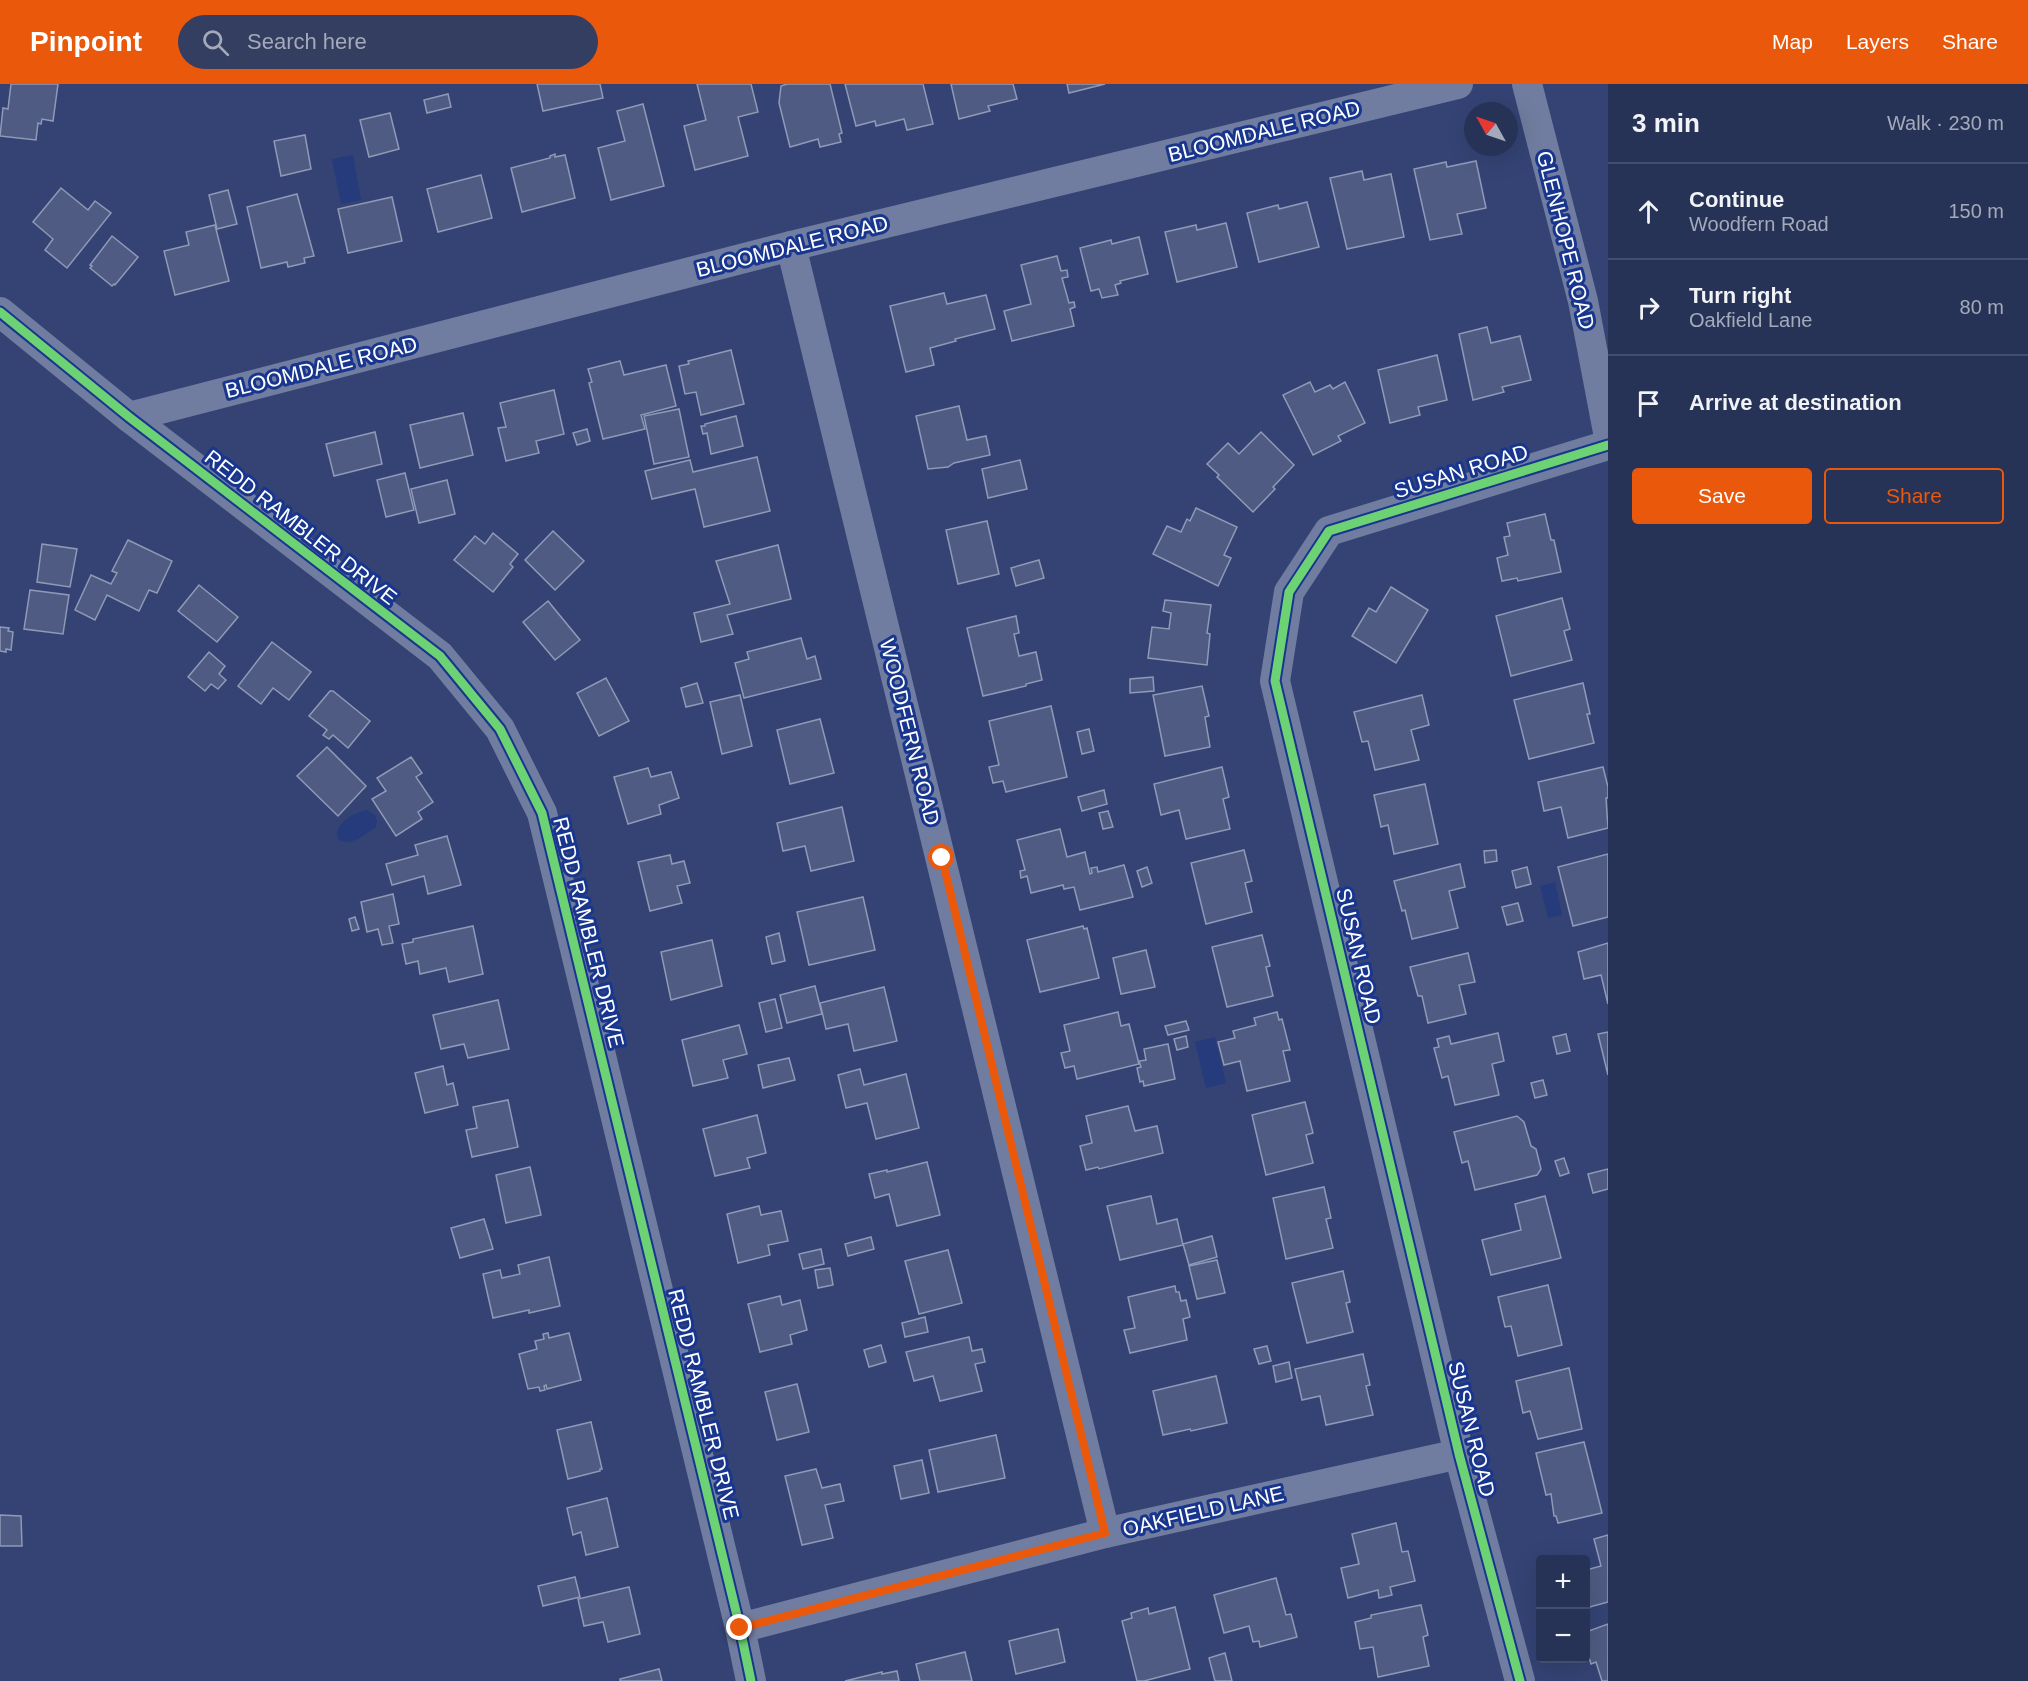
<!DOCTYPE html>
<meta charset="utf-8">
<style>
:root{--surface:#273257;--page:#333e61;--text:#f1f3f6;--muted:#a4aaba;--line:#434d6d;--accent:#ea580c}
body{margin:0;font-family:Arial,sans-serif;background:var(--page);color:var(--text)}
.controls{position:absolute;right:18px;bottom:18px;display:grid;overflow:hidden;border-radius:6px;box-shadow:0 6px 24px #0002}
.controls button{width:54px;height:54px;display:grid;place-items:center;padding:0;border:0;border-bottom:2px solid var(--line);background:var(--surface);color:var(--text);font:30px sans-serif}
.compass{position:absolute;left:1464px;top:18px;width:54px;height:54px;border-radius:50%;background:var(--surface);box-shadow:0 6px 24px #0002;rotate:310deg}
.stop{position:absolute;width:18px;height:18px;margin:-14px;border:4px solid #ea580c;border-radius:50%;background:#fff}
.stop.end{background:#ea580c;border-color:#fff;box-shadow:0 2px 6px #0008}
.list{margin:0;padding:0;list-style:none}
h2{display:flex;justify-content:space-between;align-items:center;height:78px;margin:0;padding:0 24px;font-size:26px}
h2 small{font-size:20px;font-weight:400;color:var(--muted)}
.list li{display:grid;grid-template-columns:39px 1fr auto;gap:18px;align-items:center;box-sizing:border-box;height:96px;padding:0 24px;border-top:2px solid var(--line)}
.list b{display:block;font-size:22px;white-space:nowrap}
.list p{margin:0;font-size:20px;white-space:nowrap;color:var(--muted)}
.list em{font-size:20px;font-style:normal;color:var(--muted)}
.actions{display:flex;gap:12px;padding:18px 24px}
.actions a{flex:1;padding:14px 0;border:2px solid var(--accent);border-radius:6px;text-align:center;font-size:21px;color:var(--accent)}
.actions .main{background:var(--accent);color:#fff}
.icon{flex:none;width:33px;height:33px;fill:none;stroke:currentColor;stroke-width:2;stroke-linecap:round;stroke-linejoin:round}
.map{position:relative;flex:none;width:1608px;height:1597px;overflow:hidden}
header{display:flex;align-items:center;gap:36px;box-sizing:border-box;height:84px;padding:0 30px;background:var(--accent);color:#fff}
header strong{font-size:28px}
nav{display:flex;gap:33px;margin-inline-start:auto;font-size:21px}
.search{width:420px;height:54px;background:var(--page);display:flex;align-items:center;gap:15px;box-sizing:border-box;padding:0 21px;border-radius:33px;color:var(--muted);font-size:22px}
main{display:flex}
aside{flex:1;background:var(--surface)}
.map>svg:first-child{display:block}
.water{fill:#253b7c}
.building{fill:#4f5b83;stroke:#9099b6;stroke-width:1.5}
.lines{fill:none;stroke-linecap:round;stroke-linejoin:round}
.minor{stroke:#707da0;stroke-width:30}
.cycleway-casing{stroke:#19368f;stroke-width:13}
.cycleway{stroke:#6cd273;stroke-width:9}
.route{stroke:#ea580c;stroke-width:8}
.labels{text-anchor:middle;dominant-baseline:central;stroke-width:6;stroke-linejoin:round;paint-order:stroke}
.street-label{font-size:21px;fill:#fff;stroke:#19368f}
</style>
<header>
<strong>Pinpoint</strong>
<div class="search"><svg class="icon" aria-label="search" viewBox="0 0 24 24"><circle cx="10" cy="10" r="6"/><path d="M15 15l6 6"/></svg>Search here</div>
<nav><a>Map</a><a>Layers</a><a>Share</a></nav>
</header>
<main>
<div class="map">
<svg width="1608" height="1597" viewBox="0 0 1608 1597">
<rect width="100%" height="100%" fill="#344374"/>
<g class="water">
<polygon points="353,71 361,116 341,120 332,75"/>
<path d="M367,726L375,731L377,737L376,743C365,750 351,764 338,755C333,740 353,729 367,726Z"/>
<polygon points="1555,798 1562,831 1548,834 1540,802"/>
<polygon points="1215,953 1226,999 1206,1004 1195,958"/>
</g>
<g class="building">
<polygon points="11,0 58,0 53,37 42,35 41,40 38,39 36,56 0,52 3,24 8,25"/>
<polygon points="537,0 600,0 603,14 543,27"/>
<polygon points="697,0 751,0 758,28 738,33 748,72 695,86 684,42 706,36"/>
<polygon points="787,0 830,0 842,49 839,50 841,58 820,63 818,55 790,63 779,19 781,2"/>
<polygon points="845,0 923,0 933,40 907,46 904,35 876,42 875,37 856,42"/>
<polygon points="951,0 1013,0 1017,15 988,22 990,27 959,35"/>
<polygon points="1067,0 1105,0 1069,9"/>
<polygon points="448,10 451,23 427,29 424,16"/>
<polygon points="643,20 664,102 611,116 598,64 625,57 617,27"/>
<polygon points="390,29 399,65 369,73 360,36"/>
<polygon points="305,51 311,85 281,92 274,57"/>
<polygon points="555,70 555,73 565,71 575,114 522,128 511,84 550,74 550,72"/>
<polygon points="1476,77 1486,124 1457,130 1462,150 1430,156 1414,85 1446,78 1447,83"/>
<polygon points="1362,87 1364,96 1391,90 1404,153 1347,165 1330,94"/>
<polygon points="481,91 492,134 438,148 427,105"/>
<polygon points="61,104 88,126 95,117 111,129 67,184 45,166 53,155 33,138"/>
<polygon points="228,106 237,140 217,145 209,111"/>
<polygon points="297,110 314,172 304,174 305,179 288,183 287,178 261,184 247,123"/>
<polygon points="392,113 402,157 348,169 338,125"/>
<polygon points="1307,118 1319,163 1259,178 1247,129 1278,121 1279,125"/>
<polygon points="1226,139 1237,183 1177,198 1165,148 1196,141 1197,146"/>
<polygon points="215,141 229,197 175,211 164,167 189,161 186,148"/>
<polygon points="112,152 138,173 115,201 114,200 112,202 90,184 92,182 90,181"/>
<polygon points="1139,153 1148,190 1120,197 1121,199 1115,201 1118,211 1102,214 1099,205 1091,207 1080,164 1111,156 1112,160"/>
<polygon points="1057,172 1061,187 1067,186 1068,193 1062,194 1069,219 1074,218 1075,223 1070,225 1074,242 1012,257 1004,227 1031,220 1021,181"/>
<polygon points="944,209 947,220 986,211 995,245 955,255 956,257 930,264 934,281 906,288 890,222"/>
<polygon points="1487,243 1491,259 1520,252 1531,296 1502,303 1504,308 1473,316 1459,250"/>
<polygon points="731,266 744,320 701,331 696,308 685,310 679,282 689,280 688,277"/>
<polygon points="1437,271 1447,316 1418,323 1420,331 1390,339 1378,286"/>
<polygon points="620,277 624,291 666,281 676,322 641,331 645,345 603,355 589,299 592,298 588,285"/>
<polygon points="1310,298 1315,308 1330,301 1333,305 1345,298 1365,339 1338,352 1341,357 1313,371 1283,311"/>
<polygon points="554,306 564,350 536,357 539,369 506,377 498,344 506,343 500,319"/>
<polygon points="959,322 967,356 986,352 990,371 954,379 948,383 928,385 916,332"/>
<polygon points="679,325 689,373 654,380 644,332"/>
<polygon points="463,329 473,371 420,384 410,341"/>
<polygon points="736,332 743,362 711,370 707,349 703,350 701,342 705,342 705,340"/>
<polygon points="587,345 590,357 577,361 573,349"/>
<polygon points="375,348 382,380 334,392 326,360"/>
<polygon points="1261,348 1294,381 1273,403 1275,405 1253,428 1217,393 1219,391 1207,380 1228,359 1239,370"/>
<polygon points="757,373 770,427 704,443 695,405 652,415 645,387 690,376 693,388"/>
<polygon points="1020,376 1027,405 988,414 982,385"/>
<polygon points="405,389 414,426 386,433 377,396"/>
<polygon points="447,396 455,430 419,439 411,405"/>
<polygon points="1196,424 1237,443 1224,471 1231,474 1218,502 1153,470 1167,442 1181,448 1187,435 1190,437"/>
<polygon points="1545,430 1551,456 1554,456 1561,488 1518,497 1517,494 1502,497 1497,474 1508,471 1504,453 1510,452 1507,439"/>
<polygon points="987,437 999,490 958,500 946,446"/>
<polygon points="553,447 584,477 555,506 525,476"/>
<polygon points="493,449 518,470 510,480 513,483 493,508 454,476 475,452 485,460"/>
<polygon points="128,456 172,477 157,509 149,506 139,527 107,511 95,536 75,526 91,491 111,500 117,489 112,487"/>
<polygon points="42,460 77,465 70,503 37,498"/>
<polygon points="778,461 791,515 727,531 733,550 701,558 694,529 730,520 716,477"/>
<polygon points="1039,476 1044,494 1016,502 1011,484"/>
<polygon points="199,501 238,533 217,558 178,527"/>
<polygon points="1391,503 1428,526 1396,579 1352,552 1369,524 1376,528"/>
<polygon points="30,506 69,511 63,550 24,545"/>
<polygon points="1562,514 1570,545 1564,547 1572,576 1511,592 1496,532"/>
<polygon points="1165,516 1211,521 1207,549 1210,550 1207,581 1148,574 1152,543 1169,545 1171,529 1163,527"/>
<polygon points="548,517 580,556 555,576 523,538"/>
<polygon points="1016,532 1019,549 1014,550 1019,572 1036,568 1042,596 1026,600 1026,602 983,612 967,544"/>
<polygon points="0,543 9,544 8,547 13,548 11,566 6,565 6,568 0,567"/>
<polygon points="801,554 807,575 815,572 821,595 744,614 735,579 749,575 747,568"/>
<polygon points="272,558 311,588 289,616 273,604 261,620 238,602"/>
<polygon points="209,568 225,582 219,590 226,596 218,605 211,600 205,607 188,593"/>
<polygon points="1153,593 1154,607 1130,609 1130,595"/>
<polygon points="606,594 629,637 599,652 577,609"/>
<polygon points="697,599 703,619 686,623 681,604"/>
<polygon points="1583,599 1590,630 1587,630 1594,659 1529,675 1514,616"/>
<polygon points="1202,602 1209,632 1205,633 1210,663 1165,672 1153,611"/>
<polygon points="330,607 333,607 370,637 348,664 333,651 329,655 323,651 327,646 309,632"/>
<polygon points="740,611 752,662 722,670 710,618"/>
<polygon points="1422,611 1429,641 1411,646 1419,676 1375,686 1368,657 1362,658 1354,628"/>
<polygon points="1051,622 1067,693 1006,708 1003,697 993,699 989,683 999,681 989,637"/>
<polygon points="820,635 834,689 790,700 777,646"/>
<polygon points="1089,645 1094,667 1082,670 1077,648"/>
<polygon points="327,663 366,702 338,732 297,692"/>
<polygon points="411,673 422,689 416,693 433,718 418,728 422,735 396,752 372,715 386,707 377,694"/>
<polygon points="1222,683 1229,713 1223,715 1230,745 1186,755 1179,726 1161,731 1154,700"/>
<polygon points="1603,683 1608,703 1608,714 1606,714 1608,744 1568,754 1561,723 1544,727 1538,698"/>
<polygon points="648,684 651,693 671,688 679,714 659,721 661,730 628,740 614,693"/>
<polygon points="1425,700 1438,760 1394,770 1388,741 1381,743 1374,711"/>
<polygon points="1104,706 1107,720 1082,727 1078,713"/>
<polygon points="842,723 854,777 811,787 805,762 783,767 777,739"/>
<polygon points="1108,727 1113,743 1103,745 1099,729"/>
<polygon points="1060,745 1067,773 1085,768 1090,790 1092,789 1091,784 1097,783 1098,788 1124,781 1133,813 1080,826 1074,803 1064,805 1063,801 1031,809 1027,792 1021,794 1020,787 1025,786 1017,756"/>
<polygon points="447,752 461,801 428,810 424,792 392,801 386,780 418,771 415,761"/>
<polygon points="1244,766 1252,797 1245,799 1252,828 1206,840 1191,779"/>
<polygon points="1496,766 1497,777 1485,779 1484,767"/>
<polygon points="1608,770 1608,833 1573,842 1558,783"/>
<polygon points="670,771 672,780 684,777 690,799 677,802 682,819 650,827 638,778"/>
<polygon points="1460,780 1465,803 1449,807 1458,844 1412,855 1405,826 1402,827 1394,797"/>
<polygon points="1147,783 1152,799 1142,803 1137,787"/>
<polygon points="1527,783 1531,800 1516,804 1512,787"/>
<polygon points="393,810 399,840 389,842 393,859 382,861 378,845 367,848 361,818"/>
<polygon points="863,813 875,866 809,881 797,828"/>
<polygon points="1518,819 1523,837 1507,841 1502,823"/>
<polygon points="355,833 359,845 352,847 349,835"/>
<polygon points="473,842 483,890 449,898 446,884 420,890 418,877 406,880 402,860 413,858 413,855"/>
<polygon points="1083,842 1084,845 1087,844 1099,894 1040,908 1027,856"/>
<polygon points="779,849 785,877 772,880 766,853"/>
<polygon points="1262,851 1270,882 1266,883 1273,912 1227,923 1212,863"/>
<polygon points="712,856 722,902 671,916 661,868"/>
<polygon points="1608,859 1608,920 1601,891 1584,895 1578,868"/>
<polygon points="1146,866 1155,903 1121,910 1113,874"/>
<polygon points="1468,869 1475,898 1459,901 1466,930 1428,939 1422,912 1418,912 1410,883"/>
<polygon points="815,902 822,930 787,939 780,911"/>
<polygon points="884,903 897,957 854,967 848,940 826,945 820,919"/>
<polygon points="775,915 782,944 766,948 759,919"/>
<polygon points="498,916 509,965 468,974 464,960 441,965 433,931"/>
<polygon points="1118,928 1121,942 1129,940 1139,980 1077,995 1074,982 1065,984 1061,969 1070,967 1064,941"/>
<polygon points="1277,928 1279,936 1282,935 1290,966 1283,967 1290,997 1247,1007 1240,977 1224,981 1218,958 1235,954 1233,947 1256,941 1254,934"/>
<polygon points="1186,937 1189,946 1168,951 1165,942"/>
<polygon points="739,941 747,970 723,976 728,994 693,1002 682,956"/>
<polygon points="1608,948 1608,991 1598,950"/>
<polygon points="1498,949 1504,977 1492,980 1499,1011 1455,1021 1448,992 1442,994 1434,964 1439,963 1437,955 1449,952 1451,960"/>
<polygon points="1566,950 1570,967 1557,970 1553,953"/>
<polygon points="1186,952 1188,963 1177,966 1174,955"/>
<polygon points="1168,960 1175,995 1144,1002 1143,997 1140,998 1137,984 1141,983 1139,977 1146,976 1144,965"/>
<polygon points="789,974 795,996 763,1004 758,981"/>
<polygon points="443,982 447,1001 453,999 458,1021 425,1029 415,989"/>
<polygon points="860,985 864,1001 906,990 919,1044 876,1055 867,1019 846,1024 838,991"/>
<polygon points="1543,996 1547,1011 1535,1014 1531,999"/>
<polygon points="508,1016 518,1063 472,1073 466,1046 477,1044 473,1023"/>
<polygon points="1305,1018 1313,1049 1306,1051 1313,1079 1266,1091 1252,1031"/>
<polygon points="1128,1022 1135,1047 1157,1042 1163,1069 1099,1085 1098,1083 1086,1086 1080,1062 1092,1059 1086,1032"/>
<polygon points="757,1031 766,1069 747,1074 750,1084 715,1092 703,1045"/>
<polygon points="1517,1032 1524,1038 1531,1062 1536,1065 1541,1085 1537,1091 1475,1106 1468,1077 1462,1079 1454,1048"/>
<polygon points="1564,1074 1569,1089 1560,1092 1555,1077"/>
<polygon points="927,1078 940,1131 897,1142 889,1110 875,1114 869,1090 887,1086 887,1088"/>
<polygon points="530,1083 541,1131 506,1139 496,1091"/>
<polygon points="1608,1085 1608,1105 1593,1109 1588,1090"/>
<polygon points="1324,1103 1331,1134 1326,1135 1333,1164 1286,1175 1273,1114"/>
<polygon points="1151,1112 1157,1140 1177,1135 1183,1161 1120,1176 1107,1122"/>
<polygon points="1545,1112 1561,1174 1491,1191 1482,1156 1521,1146 1515,1120"/>
<polygon points="759,1122 761,1131 781,1127 788,1157 768,1161 770,1171 738,1179 727,1130"/>
<polygon points="484,1135 493,1165 460,1174 451,1144"/>
<polygon points="1212,1152 1217,1173 1189,1181 1183,1160"/>
<polygon points="871,1153 874,1165 848,1172 845,1160"/>
<polygon points="821,1165 824,1180 803,1185 799,1170"/>
<polygon points="948,1166 962,1219 919,1230 905,1177"/>
<polygon points="549,1173 560,1222 529,1229 529,1226 493,1234 483,1190 500,1186 502,1194 520,1190 518,1181"/>
<polygon points="1217,1176 1225,1209 1197,1215 1189,1182"/>
<polygon points="830,1184 833,1201 818,1204 815,1186"/>
<polygon points="1343,1187 1350,1218 1346,1219 1353,1248 1307,1259 1292,1199"/>
<polygon points="1548,1201 1562,1261 1518,1272 1511,1242 1505,1243 1498,1213"/>
<polygon points="1175,1202 1176,1208 1179,1208 1181,1217 1186,1216 1190,1233 1183,1235 1187,1256 1130,1269 1124,1246 1135,1244 1128,1213"/>
<polygon points="780,1212 782,1221 800,1216 807,1246 790,1251 792,1260 760,1268 748,1220"/>
<polygon points="925,1233 928,1248 905,1253 902,1239"/>
<polygon points="548,1249 549,1254 569,1249 581,1296 547,1305 546,1301 544,1302 545,1306 540,1307 539,1303 528,1305 519,1270 537,1265 535,1257 544,1255 543,1250"/>
<polygon points="969,1253 972,1267 982,1265 985,1278 975,1280 982,1307 940,1317 933,1292 914,1297 906,1268"/>
<polygon points="881,1261 886,1278 869,1283 864,1266"/>
<polygon points="1267,1262 1271,1277 1259,1280 1254,1265"/>
<polygon points="1363,1270 1370,1301 1366,1302 1373,1331 1326,1341 1320,1312 1302,1316 1295,1285"/>
<polygon points="1289,1278 1292,1294 1276,1298 1273,1282"/>
<polygon points="1569,1284 1582,1345 1538,1355 1530,1327 1523,1329 1516,1297"/>
<polygon points="1216,1292 1227,1339 1191,1347 1190,1345 1163,1351 1153,1307"/>
<polygon points="797,1300 809,1348 777,1356 765,1308"/>
<polygon points="591,1338 602,1385 600,1385 600,1387 568,1395 557,1346"/>
<polygon points="996,1351 1005,1394 938,1408 929,1366"/>
<polygon points="1584,1358 1602,1429 1558,1439 1556,1432 1554,1432 1551,1410 1546,1411 1536,1369"/>
<polygon points="922,1376 929,1409 901,1415 894,1382"/>
<polygon points="816,1385 822,1404 840,1400 844,1417 825,1421 833,1454 802,1461 785,1392"/>
<polygon points="607,1414 618,1463 586,1471 581,1448 573,1451 567,1424"/>
<polygon points="0,1431 21,1432 22,1462 0,1462"/>
<polygon points="1396,1439 1402,1468 1408,1467 1415,1497 1390,1503 1392,1511 1379,1514 1378,1506 1348,1514 1341,1484 1359,1480 1352,1450"/>
<polygon points="1608,1451 1608,1518 1586,1524 1586,1486 1601,1482 1594,1455"/>
<polygon points="575,1493 580,1513 543,1522 538,1502"/>
<polygon points="1276,1494 1286,1531 1291,1530 1297,1553 1260,1563 1259,1557 1253,1558 1249,1542 1224,1549 1214,1511"/>
<polygon points="629,1503 640,1550 608,1558 603,1538 584,1542 578,1515"/>
<polygon points="1421,1521 1428,1551 1423,1553 1429,1582 1378,1593 1373,1563 1360,1565 1355,1538 1371,1534 1371,1531"/>
<polygon points="1175,1523 1190,1585 1144,1597 1137,1597 1122,1537 1132,1534 1131,1529 1148,1524 1149,1530"/>
<polygon points="1608,1540 1608,1597 1602,1597 1596,1578 1591,1580 1586,1564 1586,1548"/>
<polygon points="1058,1545 1065,1578 1016,1590 1009,1557"/>
<polygon points="965,1568 972,1597 920,1597 916,1580"/>
<polygon points="1225,1569 1232,1597 1215,1597 1209,1574"/>
<polygon points="659,1585 662,1597 620,1597 620,1595"/>
<polygon points="897,1587 899,1597 845,1597 882,1588 882,1590"/>
</g>
<g class="lines">
<g class="minor">
<polyline points="1527,0 1583,217 1608,348"/>
<polyline points="791,162 1105,1449"/>
<polyline points="0,228 129,333 440,572 500,645 542,729 740,1544 751,1597"/>
<polyline points="129,333 791,162 1458,0"/>
<polyline points="740,1544 1105,1449 1459,1370"/>
<polyline points="1520,1597 1459,1370 1275,597 1289,508 1329,447 1608,361"/>
</g>
<g class="cycleway-casing">
<g id="cycleway">
<polyline points="0,228 129,333 440,572 500,645 542,729 740,1544 751,1597"/>
<polyline points="1520,1597 1459,1370 1275,597 1289,508 1329,447 1608,361"/>
</g>
</g>
<use href="#cycleway" class="cycleway"/>
</g>
<g class="lines">
<polyline class="route" points="740,1544 1105,1449 942,774"/>
</g>
<g class="labels">
<g class="street-label">
<text transform="translate(1264 47) rotate(-14)">BLOOMDALE ROAD</text>
<text transform="translate(1566 156) rotate(76)">GLENHOPE ROAD</text>
<text transform="translate(792 162) rotate(-14)">BLOOMDALE ROAD</text>
<text transform="translate(321 283) rotate(-14)">BLOOMDALE ROAD</text>
<text transform="translate(1461 387) rotate(-17)">SUSAN ROAD</text>
<text transform="translate(301 443) rotate(38)">REDD RAMBLER DRIVE</text>
<text transform="translate(910 648) rotate(76)">WOODFERN ROAD</text>
<text transform="translate(589 848) rotate(76)">REDD RAMBLER DRIVE</text>
<text transform="translate(1359 872) rotate(77)">SUSAN ROAD</text>
<text transform="translate(704 1320) rotate(76)">REDD RAMBLER DRIVE</text>
<text transform="translate(1472 1345) rotate(76)">SUSAN ROAD</text>
<text transform="translate(1203 1427) rotate(-13)">OAKFIELD LANE</text>
</g>
</g>
</svg>
<div class="controls">
<button>+</button>
<button>−</button>
</div>
<svg class="compass" viewBox="-18 -18 36 36"><path d="M0-13l5 13h-10z" fill="#e53935"/><path d="M0 13l5-13h-10z" fill="#a4aaba"/></svg>
<div class="stop" style="left:942px;top:774px"></div>
<div class="stop end" style="left:740px;top:1544px"></div>
</div>
<aside>
<h2>3 min<small>Walk · 230 m</small></h2>
<ul class="list">
<li><svg class="icon" aria-label="ahead" viewBox="0 0 24 24"><path d="M12 20V5M6 11l6-6 6 6"/></svg><div><b>Continue</b><p>Woodfern Road</p></div><em>150 m</em></li>
<li><svg class="icon" aria-label="right" viewBox="0 0 24 24"><path d="M7 20v-9h11M14 6l5 5-5 5"/></svg><div><b>Turn right</b><p>Oakfield Lane</p></div><em>80 m</em></li>
<li><svg class="icon" aria-label="arrive" viewBox="0 0 24 24"><path d="M6 21V4h12l-3 4 3 4H6"/></svg><div><b>Arrive at destination</b></div></li>
</ul>
<div class="actions"><a class="main">Save</a><a>Share</a></div>
</aside>
</main>
